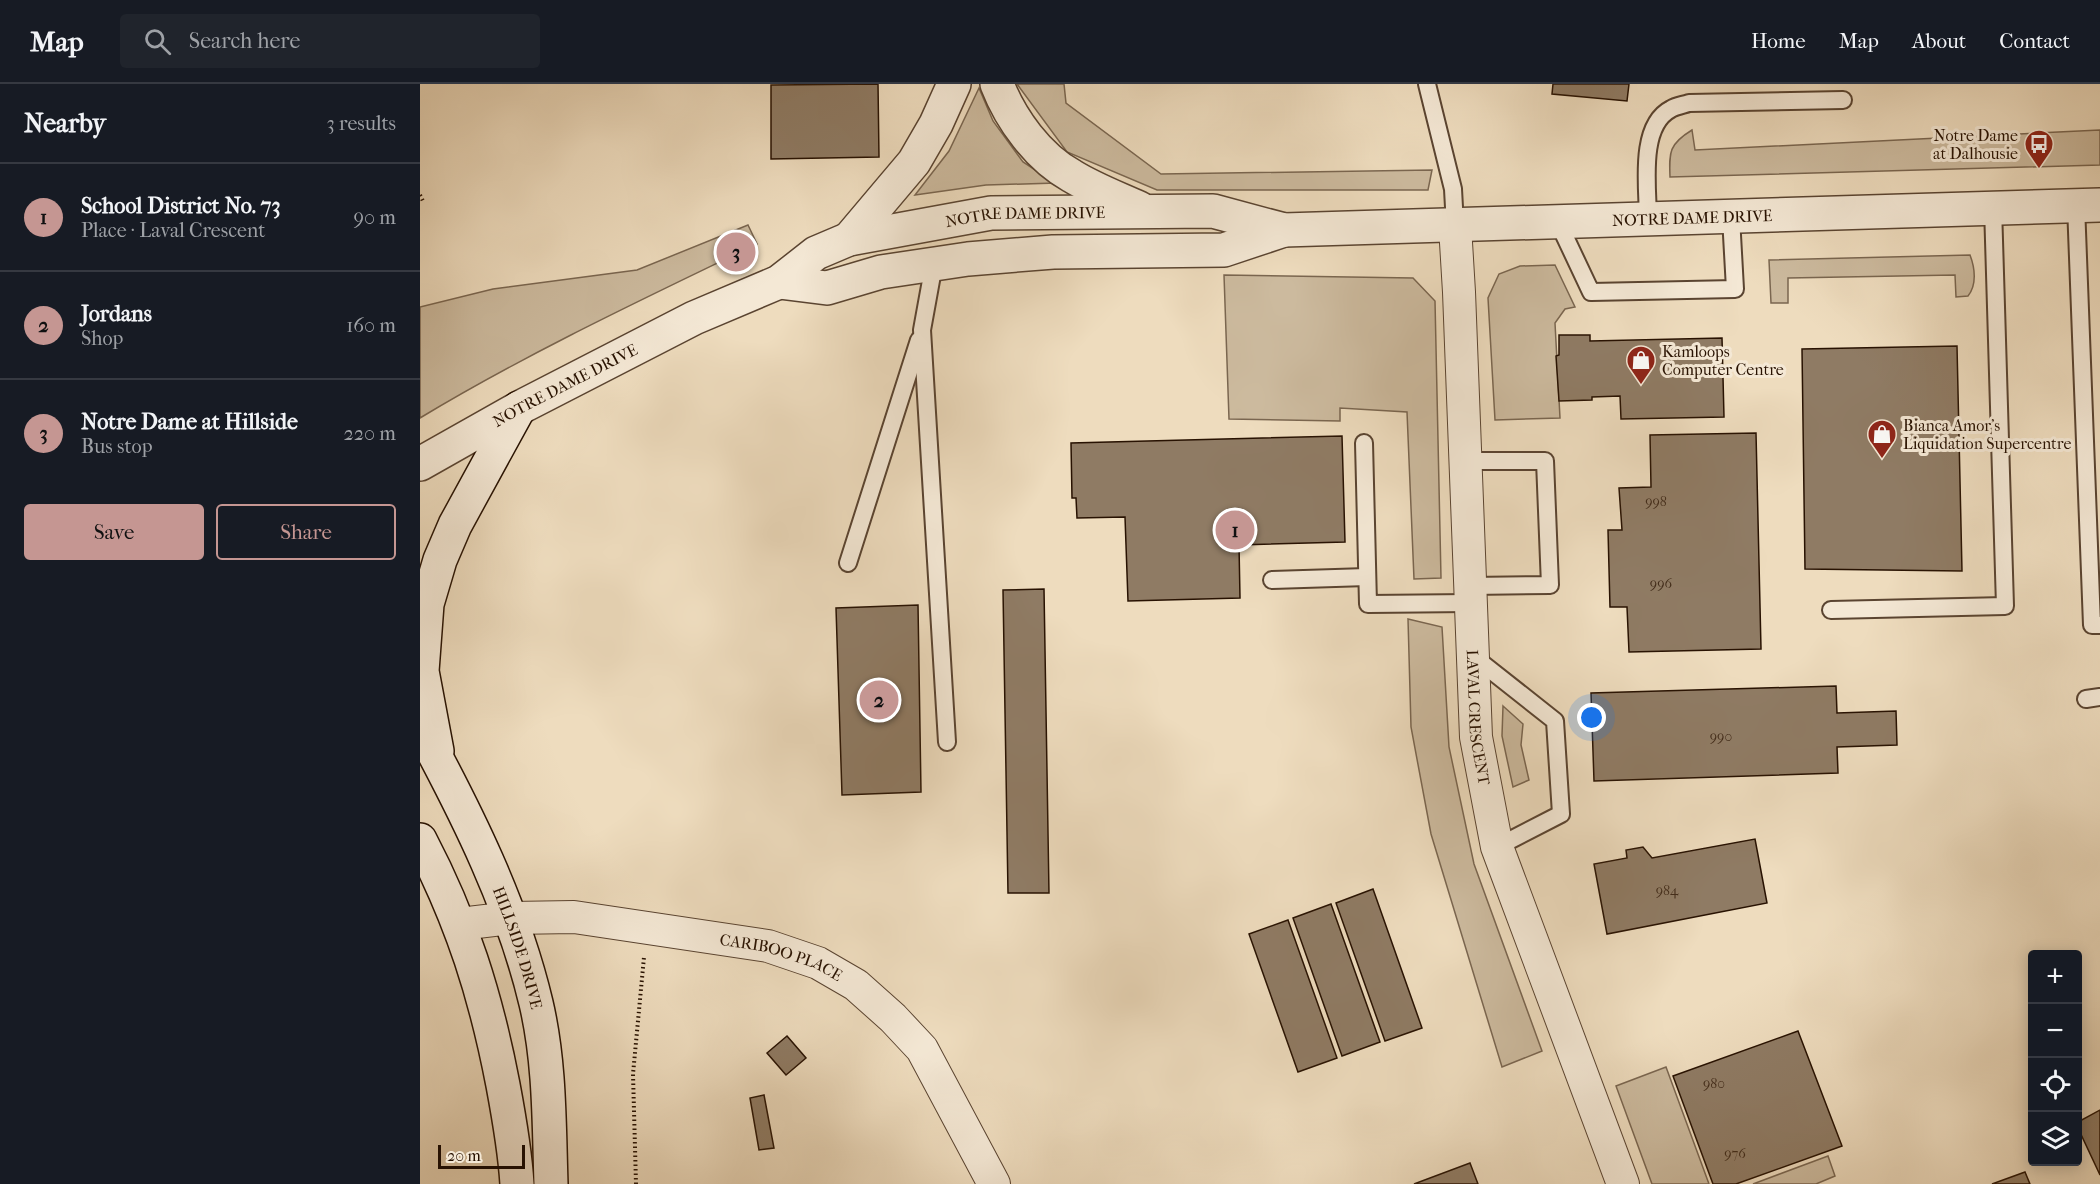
<!DOCTYPE html>
<meta charset="utf-8">
<style>
:root{--surface:#171b24;--page:#20242c;--text:#f1f3f6;--muted:#9ea1a6;--line:#363941;--accent:#c59692}
body{margin:0;font-family:"IM FELL French Canon",serif;background:var(--page);color:var(--text)}
.controls{position:absolute;right:18px;bottom:18px;display:grid;overflow:hidden;border-radius:6px;box-shadow:0 3px 15px #0003}
.controls button{width:54px;height:54px;display:grid;place-items:center;padding:0;border:0;border-bottom:2px solid var(--line);background:var(--surface);color:var(--text);font:30px sans-serif}
.scale{position:absolute;left:18px;bottom:15px;width:87px;box-sizing:border-box;padding-left:6px;border:3px solid #281202;border-top:0;font-size:16px;line-height:21px;white-space:nowrap;color:#281202;-webkit-text-stroke:4px #f4e8d5;paint-order:stroke}
.you{position:absolute;left:1172px;top:634px;width:21px;height:21px;margin:-15px;border:4px solid #fff;border-radius:50%;background:#1a73e8;box-shadow:0 0 0 9px #1a73e833}
.badge{display:grid;place-items:center;width:39px;height:39px;border-radius:50%;background:var(--accent);color:#111;font-size:20px;font-weight:700}
.pin{position:absolute;translate:-50% -50%;border:3px solid #fff;box-shadow:0 2px 6px #0006}
.list{margin:0;padding:0;list-style:none}
h2{display:flex;justify-content:space-between;align-items:center;height:78px;margin:0;padding:0 24px;font-size:26px}
h2 small{font-size:20px;font-weight:400;color:var(--muted)}
.list li{display:grid;grid-template-columns:39px 1fr auto;gap:18px;align-items:center;box-sizing:border-box;height:108px;padding:0 24px;border-top:2px solid var(--line)}
.list b{display:block;font-size:22px;white-space:nowrap}
.list p{margin:0;font-size:20px;white-space:nowrap;color:var(--muted)}
.list em{font-size:20px;font-style:normal;color:var(--muted)}
.actions{display:flex;gap:12px;padding:18px 24px}
.actions a{flex:1;padding:14px 0;border:2px solid var(--accent);border-radius:6px;text-align:center;font-size:21px;color:var(--accent)}
.actions .main{background:var(--accent);color:#111}
.icon{flex:none;width:33px;height:33px;fill:none;stroke:currentColor;stroke-width:2;stroke-linecap:round;stroke-linejoin:round}
.map{position:relative;flex:none;width:1680px;height:1100px;overflow:hidden}
header{display:flex;align-items:center;gap:36px;box-sizing:border-box;height:84px;padding:0 30px;background:var(--surface);border-bottom:2px solid var(--line)}
header strong{font-size:28px}
nav{display:flex;gap:33px;margin-inline-start:auto;font-size:21px}
.search{width:420px;height:54px;background:var(--page);display:flex;align-items:center;gap:15px;box-sizing:border-box;padding:0 21px;border-radius:6px;color:var(--muted);font-size:22px}
main{display:flex}
aside{flex:1;background:var(--surface)}
.map>svg:first-child{display:block}
.green{fill:#ccba9e;stroke:#7a6650;stroke-width:1.5}
.building{fill:#8f7b64;stroke:#281202;stroke-width:1.5}
.lines{fill:none;stroke-linecap:round;stroke-linejoin:round}
.service-casing{stroke:#5a4431;stroke-width:20}
.minor-casing{stroke:#5a4431;stroke-width:34}
.tertiary-casing{stroke:#5a4431;stroke-width:36}
.secondary-casing{stroke:#281202;stroke-width:36}
.path{stroke:#281202;stroke-width:4;stroke-dasharray:1.5 3;stroke-linecap:butt}
.service{stroke:#f4e8d5;stroke-width:16}
.minor{stroke:#f4e8d5;stroke-width:32}
.tertiary{stroke:#f4e8d5;stroke-width:33}
.secondary{stroke:#f4e8d5;stroke-width:33}
.labels{text-anchor:middle;dominant-baseline:central;stroke-width:6;stroke-linejoin:round;paint-order:stroke}
.number-label{font-size:14px;fill:#422c1a}
.poi-label{font-size:16px;fill:#281202;stroke:#f4e8d5;text-anchor:start}
.street-label{font-size:16px;fill:#281202;stroke:#f4e8d5}
</style>
<header>
<strong>Map</strong>
<div class="search"><svg class="icon" aria-label="search" viewBox="0 0 24 24"><circle cx="10" cy="10" r="6"/><path d="M15 15l6 6"/></svg>Search here</div>
<nav><a>Home</a><a>Map</a><a>About</a><a>Contact</a></nav>
</header>
<main>
<aside>
<h2>Nearby<small>3 results</small></h2>
<ul class="list">
<li><span class="badge">1</span><div><b>School District No. 73</b><p>Place · Laval Crescent</p></div><em>90 m</em></li>
<li><span class="badge">2</span><div><b>Jordans</b><p>Shop</p></div><em>160 m</em></li>
<li><span class="badge">3</span><div><b>Notre Dame at Hillside</b><p>Bus stop</p></div><em>220 m</em></li>
</ul>
<div class="actions"><a class="main">Save</a><a>Share</a></div>
</aside>
<div class="map">
<svg width="1680" height="1100" viewBox="0 0 1680 1100">
<rect width="100%" height="100%" fill="#eedcbe"/>
<filter id="stains"><feTurbulence type="fractalNoise" baseFrequency=".00333" numOctaves="4"/><feColorMatrix values="0 0 0 0 .2 0 0 0 0 .09 0 0 0 0 .02 0 0 0 .5 -.17"/></filter>
<radialGradient id="worn" r=".72"><stop offset=".6" stop-color="#630" stop-opacity="0"/><stop offset="1" stop-color="#630" stop-opacity=".3"/></radialGradient>
<g class="green">
<polygon points="597,0 644,0 646,19 741,90 1012,86 1008,106 737,106 647,68"/>
<polygon points="559,4 573,37 603,78 635,99 566,101 495,111 529,67"/>
<path d="M1272,46L1275,66L1680,46V81L1250,93C1249,68 1249,60 1272,46Z"/>
<path d="M328,141L337,160C223,215 108,269 0,334V223L73,205L217,186Z"/>
<path d="M1550,171C1555,184 1557,201 1548,212L1536,213L1535,191L1368,194V219H1351L1349,176Z"/>
<polygon points="1135,181 1155,223 1145,225 1135,239 1140,334 1075,336 1068,214 1079,190 1100,182"/>
<polygon points="804,191 993,194 1015,217 1021,494 994,495 987,328 920,324 920,337 809,335"/>
<polygon points="988,535 1022,543 1029,663 1054,780 1122,967 1082,983 1011,750 991,643"/>
<polygon points="1083,622 1103,640 1101,661 1109,696 1093,703 1082,652"/>
<polygon points="1246,983 1289,1100 1232,1100 1196,1002"/>
<polygon points="1408,1072 1415,1092 1396,1100 1333,1100"/>
</g>
<g class="building">
<polygon points="458,0 459,73 351,75 351,1"/>
<polygon points="1133,0 1209,0 1207,17 1132,10"/>
<polygon points="1139,251 1170,251 1170,257 1302,254 1304,333 1201,335 1200,312 1172,313 1172,316 1139,317 1136,272 1139,271"/>
<polygon points="1537,262 1542,487 1385,485 1382,265"/>
<polygon points="1336,349 1341,565 1209,568 1207,523 1190,523 1188,446 1202,446 1199,404 1231,403 1230,351"/>
<polygon points="922,352 925,458 819,461 820,514 708,517 705,433 657,434 656,414 652,414 651,359"/>
<polygon points="624,505 629,809 588,809 583,506"/>
<polygon points="498,521 501,708 422,711 416,524"/>
<polygon points="1416,602 1417,629 1476,627 1477,661 1417,663 1418,689 1174,697 1171,609"/>
<polygon points="1335,755 1347,819 1187,850 1174,780 1207,774 1206,766 1223,763 1232,774"/>
<polygon points="953,805 1002,944 965,957 916,819"/>
<polygon points="911,820 960,958 922,972 873,834"/>
<polygon points="868,836 917,974 878,988 829,850"/>
<polygon points="1378,947 1422,1062 1316,1100 1293,1100 1253,992"/>
<polygon points="367,952 386,974 366,991 347,969"/>
<polygon points="344,1011 354,1064 339,1066 330,1014"/>
<polygon points="1680,1026 1680,1091 1658,1044 1658,1038"/>
<polygon points="1050,1079 1058,1100 994,1100"/>
<polygon points="1605,1088 1610,1100 1572,1100"/>
</g>
<g class="lines">
<g class="service-casing">
<g id="service">
<polyline points="1007,0 1033,105 1035,142"/>
<polyline points="1656,121 1672,541 1680,541"/>
<path d="M1228,135C1228,105 1218,42 1251,25C1256,22 1263,21 1269,19L1423,16"/>
<polyline points="1138,138 1171,208 1315,205 1311,133"/>
<polyline points="514,180 502,246 527,658"/>
<polyline points="944,359 948,520 1050,519"/>
<polyline points="1045,377 1125,377 1130,501 1050,502"/>
<polyline points="428,479 499,256"/>
<polyline points="852,496 947,493"/>
<polyline points="1411,526 1585,522 1573,123"/>
<polyline points="1054,573 1135,637 1141,730 1077,763"/>
<polyline points="1666,615 1680,613"/>
</g>
</g>
<g class="minor-casing">
<g id="minor">
<path id="s1" d="M1035,142L1039,208L1056,653L1077,763L1203,1100"/>
<path id="s2" d="M40,840L91,834L154,833L348,862L398,879L436,901L473,934L502,965L574,1100"/>
</g>
</g>
<g class="tertiary-casing">
<g id="tertiary">
<path d="M577,0C591,36 618,73 652,92C673,105 697,114 719,124"/>
<polyline points="429,155 494,78 516,40 534,0"/>
<polyline points="359,198 407,204 461,188 548,175 633,168 804,166 864,146"/>
<path id="s3" d="M0,380L99,324L274,234L359,198L396,169L429,155L571,129L793,127L864,146L1680,121"/>
</g>
</g>
<g class="secondary-casing">
<g id="secondary">
<path id="s4" d="M0,643C47,730 93,822 116,919C130,978 129,1040 131,1100"/>
<polyline points="17,667 2,587 7,520 20,476 35,441 99,324"/>
<path d="M0,756C42,836 66,912 83,1001C89,1033 95,1067 97,1100"/>
</g>
</g>
<g class="path">
<polyline points="0,111 3,117"/>
<polyline points="216,1100 213,990 224,873"/>
</g>
<use href="#service" class="service"/>
<use href="#minor" class="minor"/>
<use href="#tertiary" class="tertiary"/>
<use href="#secondary" class="secondary"/>
</g>
<defs>
<g id="bus-pin" transform="scale(1.5)"><path d="M0 17L-7.5 6A9.5 9.5 0 1 1 7.5 6Z" fill="#8f2418" stroke="#f4e8d5"/><path d="M-5-6H5V4H4V6H2V4H-2V6H-4V4H-5ZM-3.5-4V0h7V-4ZM-3.5 1.2v1.5H-2V1.2ZM2 1.2v1.5H3.5V1.2Z" fill="#fff"/></g>
<g id="shop-pin" transform="scale(1.5)"><path d="M0 17L-7.5 6A9.5 9.5 0 1 1 7.5 6Z" fill="#8f2418" stroke="#f4e8d5"/><path d="M-5-2.5h2.3a2.7 3.5 0 0 1 5.4 0H5L5.5 6h-11ZM-1.5-2.5h3a1.5 2.3 0 0 0-3 0Z" fill="#fff"/></g>
</defs>
<g fill-rule="evenodd">
<use href="#bus-pin" x="1619" y="60"/>
<use href="#shop-pin" x="1221" y="276"/>
<use href="#shop-pin" x="1462" y="350"/>
</g>
<g class="labels">
<g class="number-label">
<text x="1236" y="417">998</text>
<text x="1241" y="499">996</text>
<text x="1301" y="652">990</text>
<text x="1247" y="806">984</text>
<text x="1294" y="999">980</text>
<text x="1315" y="1069">976</text>
</g>
<g class="poi-label">
<text x="1598" y="51" text-anchor="end">Notre Dame<tspan x="1598" dy="18">at Dalhousie</tspan></text>
<text x="1242" y="267">Kamloops<tspan x="1242" dy="18">Computer Centre</tspan></text>
<text x="1483" y="341">Bianca Amor's<tspan x="1483" dy="18">Liquidation Supercentre</tspan></text>
</g>
<g class="street-label">
<text stroke="none"><textPath href="#s3" startOffset="664">NOTRE DAME DRIVE</textPath></text>
<text stroke="none"><textPath href="#s3" startOffset="1334">NOTRE DAME DRIVE</textPath></text>
<text stroke="none"><textPath href="#s3" startOffset="165">NOTRE DAME DRIVE</textPath></text>
<text stroke="none"><textPath href="#s1" startOffset="492">LAVAL CRESCENT</textPath></text>
<text stroke="none"><textPath href="#s4" startOffset="242">HILLSIDE DRIVE</textPath></text>
<text stroke="none"><textPath href="#s2" startOffset="326">CARIBOO PLACE</textPath></text>
</g>
</g>
<rect width="100%" height="100%" filter="url(#stains)"/>
<rect width="100%" height="100%" fill="url(#worn)"/>
</svg>
<div class="controls">
<button>+</button>
<button>−</button>
<button><svg class="icon" aria-label="locate" viewBox="0 0 24 24"><circle cx="12" cy="12" r="6"/><path d="M12 2v4M12 18v4M2 12h4M18 12h4"/></svg></button>
<button><svg class="icon" aria-label="layers" viewBox="0 0 24 24"><path d="M12 4l9 5-9 5-9-5zM3 14l9 5 9-5"/></svg></button>
</div>
<div class="scale">20 m</div>
<div class="you"></div>
<div class="pin badge" style="left:815px;top:446px">1</div>
<div class="pin badge" style="left:459px;top:616px">2</div>
<div class="pin badge" style="left:316px;top:168px">3</div>
</div>
</main>
